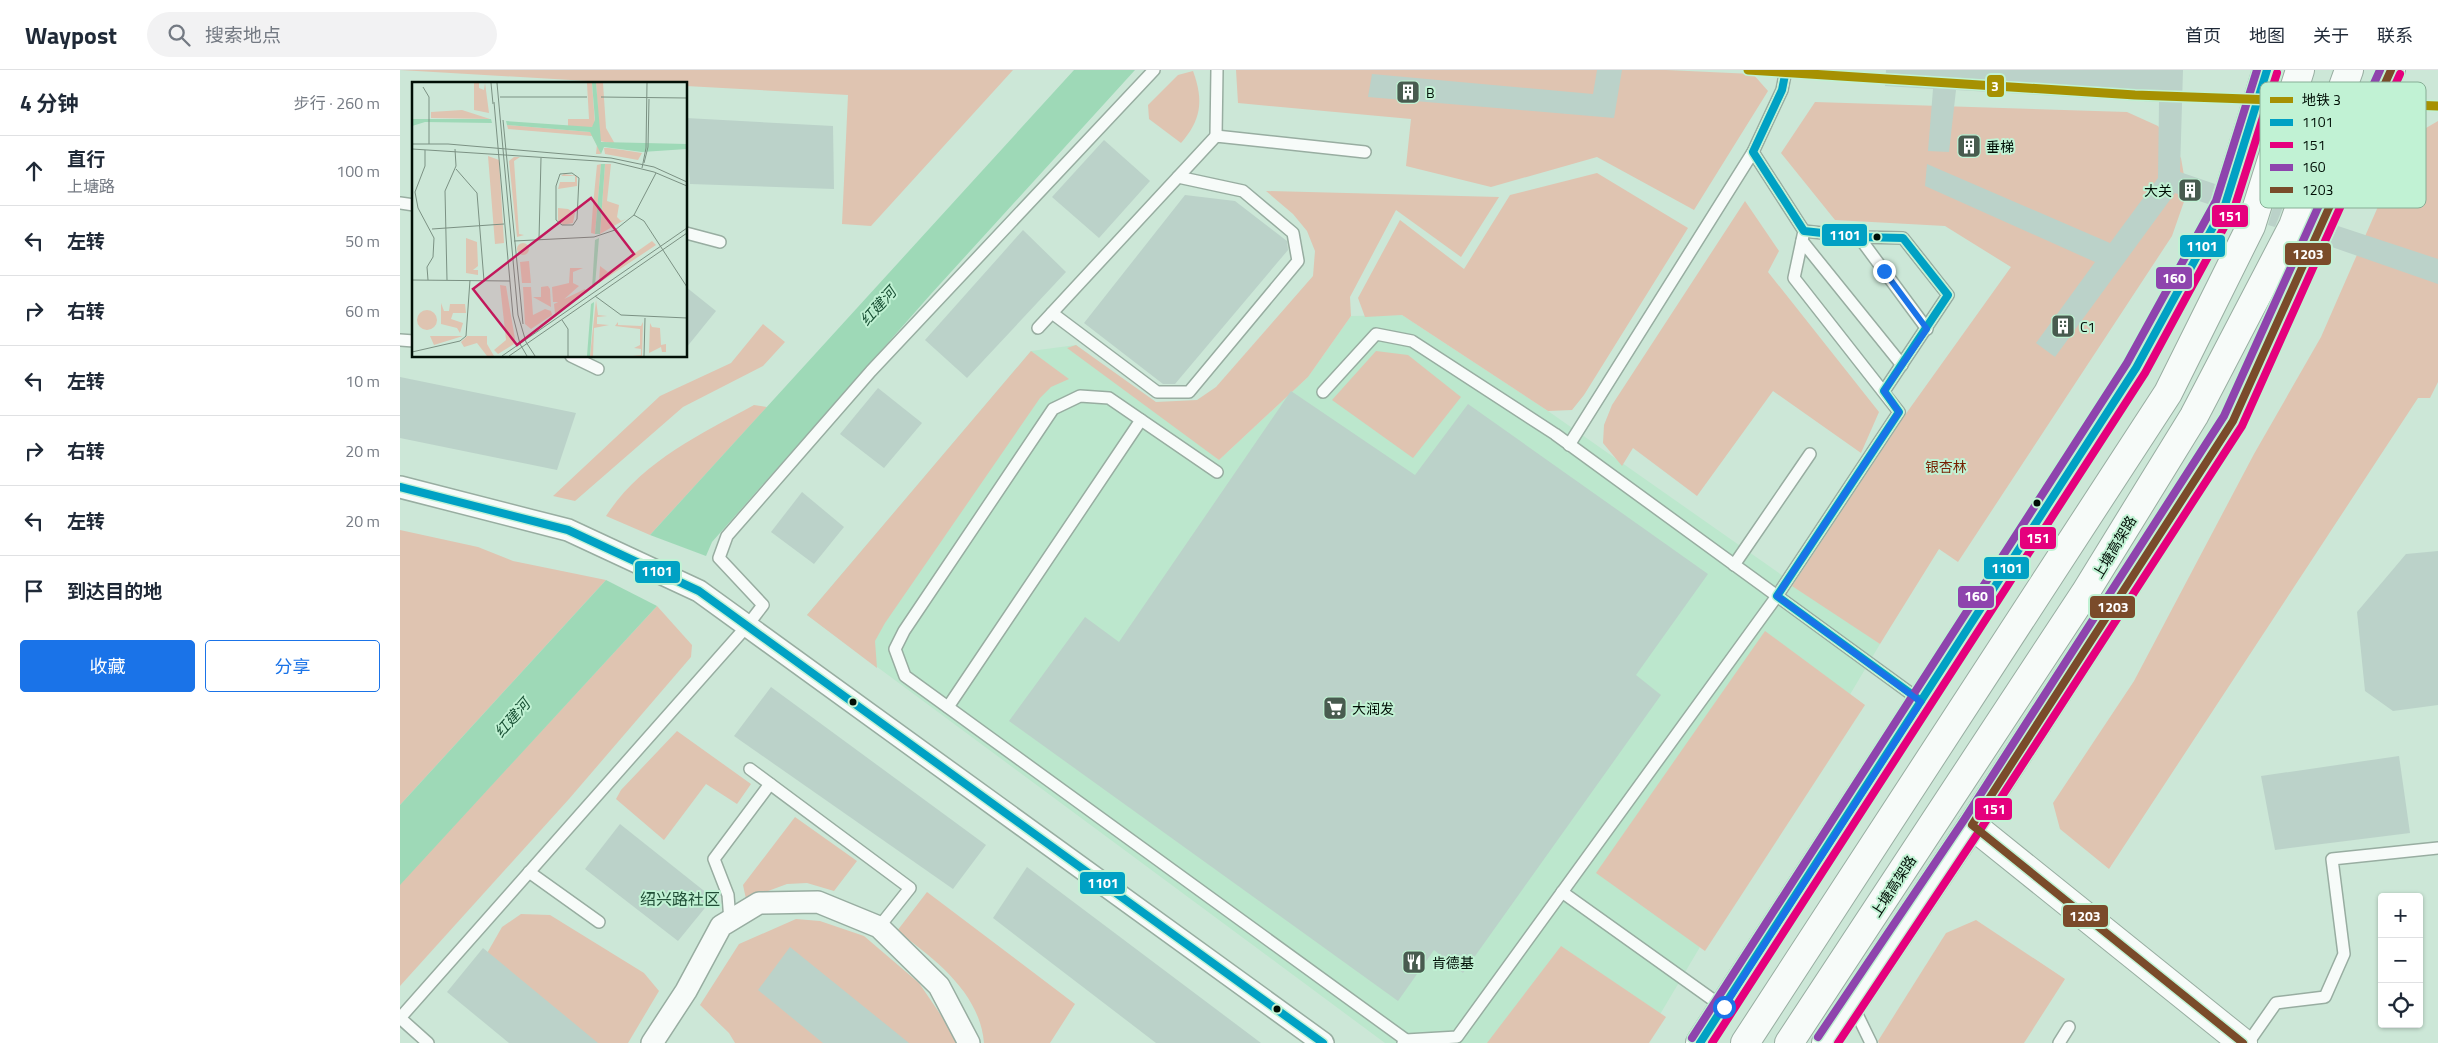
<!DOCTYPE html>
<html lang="zh">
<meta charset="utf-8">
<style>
:root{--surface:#fff;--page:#f2f2f3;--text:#1f2937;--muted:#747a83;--line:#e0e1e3;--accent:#1a73e8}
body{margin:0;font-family:"Titillium Web","Noto Sans SC",sans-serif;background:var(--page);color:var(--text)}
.controls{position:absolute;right:15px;bottom:15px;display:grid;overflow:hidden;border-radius:5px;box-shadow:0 1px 4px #0004}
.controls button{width:45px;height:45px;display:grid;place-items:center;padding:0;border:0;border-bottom:1px solid var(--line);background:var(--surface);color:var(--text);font:25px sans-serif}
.stop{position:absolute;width:15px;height:15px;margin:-11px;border:4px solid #1a73e8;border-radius:50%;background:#fff}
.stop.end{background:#1a73e8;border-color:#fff;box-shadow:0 1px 5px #0008}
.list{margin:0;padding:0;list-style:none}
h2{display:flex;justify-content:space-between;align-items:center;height:65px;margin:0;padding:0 20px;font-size:21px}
h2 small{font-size:16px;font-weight:400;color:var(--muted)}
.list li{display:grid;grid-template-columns:32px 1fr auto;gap:15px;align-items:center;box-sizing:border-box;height:70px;padding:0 20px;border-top:1px solid var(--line)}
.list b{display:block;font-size:19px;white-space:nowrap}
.list p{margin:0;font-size:16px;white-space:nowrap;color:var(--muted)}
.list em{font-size:16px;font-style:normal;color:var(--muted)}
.actions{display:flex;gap:10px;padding:15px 20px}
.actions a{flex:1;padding:11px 0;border:1px solid var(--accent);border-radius:5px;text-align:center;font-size:18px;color:var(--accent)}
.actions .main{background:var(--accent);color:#fff}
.icon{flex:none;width:28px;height:28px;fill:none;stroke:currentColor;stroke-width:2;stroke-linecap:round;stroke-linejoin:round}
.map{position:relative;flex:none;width:2038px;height:973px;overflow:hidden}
header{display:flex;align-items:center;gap:30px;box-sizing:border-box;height:70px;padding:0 25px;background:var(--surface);border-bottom:1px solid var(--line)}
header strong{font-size:24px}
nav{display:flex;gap:28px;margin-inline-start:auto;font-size:18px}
.search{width:350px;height:45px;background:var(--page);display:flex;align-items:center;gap:12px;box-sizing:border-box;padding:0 18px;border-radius:28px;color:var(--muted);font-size:19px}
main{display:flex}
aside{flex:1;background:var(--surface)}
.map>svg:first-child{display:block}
.built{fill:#bce7cd}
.green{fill:#dfc4b1}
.water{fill:#9ed9b7}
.building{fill:#bbd2c9}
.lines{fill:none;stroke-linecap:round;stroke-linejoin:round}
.service-casing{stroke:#98ada1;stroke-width:14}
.minor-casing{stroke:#98ada1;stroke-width:24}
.tertiary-casing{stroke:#98ada1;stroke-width:30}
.primary-casing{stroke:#98ada1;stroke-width:30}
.trunk-casing{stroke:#98ada1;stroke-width:30}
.service{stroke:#f7fbf9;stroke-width:11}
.minor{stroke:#f7fbf9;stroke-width:21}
.tertiary{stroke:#f7fbf9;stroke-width:28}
.primary{stroke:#f7fbf9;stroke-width:28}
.trunk{stroke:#f7fbf9;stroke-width:28}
.bus-1-casing{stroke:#c1f2d4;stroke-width:11}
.bus-2-casing{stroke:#c1f2d4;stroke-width:11}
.bus-3-casing{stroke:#c1f2d4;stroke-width:11}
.bus-4-casing{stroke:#c1f2d4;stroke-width:11}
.bus-1{stroke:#00a1c4;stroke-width:8}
.bus-2{stroke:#e5007d;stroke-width:8}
.bus-3{stroke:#8e44ad;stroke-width:8}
.bus-4{stroke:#7a4b2a;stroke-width:8}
.metro-1-casing{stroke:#c1f2d4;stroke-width:12}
.metro-1{stroke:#a69102;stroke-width:9}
.route{stroke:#1a73e8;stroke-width:6}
.bus-dot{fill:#010f06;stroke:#c1f2d4;stroke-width:2}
.labels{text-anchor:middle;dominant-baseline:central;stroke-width:4;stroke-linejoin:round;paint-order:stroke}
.poi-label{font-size:14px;fill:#010f06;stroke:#c1f2d4;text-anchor:start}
.park-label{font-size:14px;fill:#751f00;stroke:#c1f2d4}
.street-label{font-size:14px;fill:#010f06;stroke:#c1f2d4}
.water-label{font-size:15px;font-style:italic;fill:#195135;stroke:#c1f2d4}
.quarter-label{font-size:16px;fill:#204e36;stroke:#c1f2d4}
.inset-road{fill:none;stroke:#7b9183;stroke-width:1}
.view{fill:#c2185b;fill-opacity:0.15;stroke:#c2185b;stroke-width:2.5}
.inset-edge{fill:none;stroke:#010f06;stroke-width:2.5}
.key{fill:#c1f2d4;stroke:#87ae96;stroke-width:1}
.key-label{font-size:14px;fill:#010f06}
.line-badge{stroke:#c1f2d4;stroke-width:2}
.badge-label{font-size:14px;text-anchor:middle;font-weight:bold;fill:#fff}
</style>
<header>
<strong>Waypost</strong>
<div class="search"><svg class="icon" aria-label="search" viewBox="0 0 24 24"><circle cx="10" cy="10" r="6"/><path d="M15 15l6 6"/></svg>搜索地点</div>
<nav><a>首页</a><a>地图</a><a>关于</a><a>联系</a></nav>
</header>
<main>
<aside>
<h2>4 分钟<small>步行 · 260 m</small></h2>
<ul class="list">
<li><svg class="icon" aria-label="ahead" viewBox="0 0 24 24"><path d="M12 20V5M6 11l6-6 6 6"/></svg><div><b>直行</b><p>上塘路</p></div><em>100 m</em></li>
<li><svg class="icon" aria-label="left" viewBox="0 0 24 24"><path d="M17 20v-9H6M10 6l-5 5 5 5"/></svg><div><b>左转</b></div><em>50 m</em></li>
<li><svg class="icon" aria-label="right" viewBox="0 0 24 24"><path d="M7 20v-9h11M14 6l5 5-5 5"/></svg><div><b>右转</b></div><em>60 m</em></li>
<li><svg class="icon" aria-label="left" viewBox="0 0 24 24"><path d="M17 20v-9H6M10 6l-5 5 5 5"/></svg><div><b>左转</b></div><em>10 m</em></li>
<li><svg class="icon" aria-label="right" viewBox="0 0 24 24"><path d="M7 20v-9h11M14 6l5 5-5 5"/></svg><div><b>右转</b></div><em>20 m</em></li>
<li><svg class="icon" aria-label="left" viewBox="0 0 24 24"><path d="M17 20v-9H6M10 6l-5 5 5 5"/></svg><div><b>左转</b></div><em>20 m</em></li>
<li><svg class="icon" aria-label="arrive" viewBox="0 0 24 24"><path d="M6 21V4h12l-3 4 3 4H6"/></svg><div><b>到达目的地</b></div></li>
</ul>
<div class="actions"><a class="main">收藏</a><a>分享</a></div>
</aside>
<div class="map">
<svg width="2038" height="973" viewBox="0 0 2038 973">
<rect width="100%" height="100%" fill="#cce7d7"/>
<polygon class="built" points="1002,245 1148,341 1480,574 1243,973 985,973 407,545 631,281 676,275 819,390 908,307 951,246"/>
<g class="green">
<polygon points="0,0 613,0 471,156 442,154 448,25 286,16 286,14 238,14"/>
<polygon points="836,0 1266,0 1353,4 1368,21 1294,140 1197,87 1091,117 1006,96 1011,49 838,33"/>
<path d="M793,1C804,31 801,50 781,73L749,49L748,35L778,5Z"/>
<polygon points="1415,32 1727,42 1758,56 1781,88 1787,123 1772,166 1558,492 1539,479 1480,574 1392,516 1505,345 1611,197 1545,156 1435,150 1381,83"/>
<polygon points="2038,51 2038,312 2030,328 2018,328 1709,799 1660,759 1653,733 1734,611 1854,384 1921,267 2001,84 2026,58"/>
<polygon points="1197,103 1288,158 1184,325 1172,340 1148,341 1002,245 965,247 958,228 1000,150 1064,199 1110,125"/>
<polygon points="866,121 1099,127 1061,187 996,140 950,227 951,246 908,307 819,390 667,278 676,275 756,332 797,330 816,317 913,206 915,181 907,161 893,144"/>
<polygon points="1345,131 1379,181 1368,202 1479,342 1461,383 1373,321 1297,426 1233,378 1222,396 1203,373 1204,355 1212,335"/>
<polygon points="363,254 385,272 363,296 283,337 175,431 153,426 260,326 331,293"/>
<polygon points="631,281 669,309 651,317 640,328 485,553 475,571 477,598 407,545"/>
<polygon points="976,281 1008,285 1061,327 1013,388 932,330"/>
<path d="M354,335L367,337L250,465L206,446C241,392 299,365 354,335Z"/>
<polygon points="0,460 78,477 113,491 206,510 0,735"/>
<polygon points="257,536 292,575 291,587 169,729 0,916 0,814"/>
<polygon points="1365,561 1465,635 1305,881 1196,803"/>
<polygon points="277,661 351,714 337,734 306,714 264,770 216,729 221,720"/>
<polygon points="395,747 457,791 434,821 407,813 387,814 346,829 343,815"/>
<path d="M527,822L675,934L650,973H584C580,923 535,889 497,861Z"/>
<polygon points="121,844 150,845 244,903 259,921 228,973 137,973 78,899 102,857"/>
<polygon points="396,849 420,851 464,866 519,913 547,954 556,973 335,973 329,963 300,935 339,874"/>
<polygon points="1576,850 1665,909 1624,973 1479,973 1478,971 1546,863"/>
<polygon points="1161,876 1266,947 1249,973 1087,973"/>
</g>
<g class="water">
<polygon points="674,0 735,0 531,224 312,472 306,486 250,465"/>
<polygon points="206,510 257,536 0,815 0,735"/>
</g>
<g class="building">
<polygon points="1197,0 1222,0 1214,48 968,27 972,4 1193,24"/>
<polygon points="1486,0 1783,0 1780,102 1815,114 1811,129 1808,134 1775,123 1655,287 1636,273 1695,192 1525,116 1527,94 1710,173 1758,108 1759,32 1556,20 1549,82 1528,81 1533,19 1485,16"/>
<polygon points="286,48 433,56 434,119 290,114"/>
<polygon points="704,70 750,111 699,168 652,127"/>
<polygon points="785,125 835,131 887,171 888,180 775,314 763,314 684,253"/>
<polygon points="1874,134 1883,137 1875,157 1868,155"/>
<polygon points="1938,156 2038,189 2038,214 1929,176"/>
<polygon points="623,160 666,202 567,308 525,270"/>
<polygon points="286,217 316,241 286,278"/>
<polygon points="0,307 176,343 157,400 0,368"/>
<polygon points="478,318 522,353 484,398 440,364"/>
<polygon points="891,321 1015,405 1068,334 1308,504 1236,605 1261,625 1063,903 1034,880 998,931 609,651 685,547 719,572"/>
<polygon points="402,422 444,457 414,494 371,462"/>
<polygon points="2038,481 2038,635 1993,641 1965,621 1957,542 2006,484"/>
<polygon points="371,617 586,775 553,819 334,666"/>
<polygon points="1999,686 2010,763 1875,780 1861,706"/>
<polygon points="220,754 313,828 278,871 185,799"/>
<polygon points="627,797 861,973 756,973 593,848"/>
<polygon points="390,877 509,973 423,973 358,920"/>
<polygon points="83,878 198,973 109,973 47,922"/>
</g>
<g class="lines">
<g class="service-casing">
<g id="service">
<polyline points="816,66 817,0"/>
<polyline points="0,133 14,135"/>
<polyline points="1404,161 1459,167 1503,168 1548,225 1484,321"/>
<polyline points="286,163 320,172"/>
<polyline points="1459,167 1527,259"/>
<polyline points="1402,171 1502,295"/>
<polyline points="652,243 757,322 789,322 898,191 893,163 843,121 778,107"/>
<polyline points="638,258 816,66 965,82"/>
<polyline points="0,270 14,271"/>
<polyline points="171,286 198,299"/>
<polyline points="923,322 976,264 1012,271 1155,364 1521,631"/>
<polyline points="1169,375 1353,82 1382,20 1386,0"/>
<polyline points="817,402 709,328 680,326 653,339 504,561 495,579 505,606 1006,970"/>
<polyline points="1334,495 1410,384"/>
<polyline points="548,637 741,350"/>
<polyline points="350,699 510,818 479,857"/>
<polyline points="129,802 199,852"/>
<polyline points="1162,822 1323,937"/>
<polyline points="330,851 328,825 314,789 370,714"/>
<polyline points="1453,936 1471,973"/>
<polyline points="0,948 347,556 363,535 319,488 327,466 471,301 754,0"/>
<polyline points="0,948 28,973"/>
<polyline points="1003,973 1006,970 1057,967 1377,526 1499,342 1394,208 1404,161 1353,82"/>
<polyline points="1659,973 1669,957"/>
<polyline points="1848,973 1876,933 1925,927 1944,884 1932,789 2038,778"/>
</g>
</g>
<g class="minor-casing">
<g id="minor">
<polyline points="0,417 168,460 299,521 923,973"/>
<polyline points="252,973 286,921 321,856 359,833 418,832 479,857 539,916 569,973"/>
</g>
</g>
<g class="tertiary-casing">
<polyline id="tertiary" points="1572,755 1843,973"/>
</g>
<g class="primary-casing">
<g id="primary">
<polyline points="1300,973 1736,298 1825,135 1867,0"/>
<polyline points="1426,973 1572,755 1833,351 1991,0"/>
</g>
</g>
<g class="trunk-casing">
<g id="trunk">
<polyline points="1345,973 1768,323 1851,156 1900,0"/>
<polyline points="1389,973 1685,523 1794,346 1893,156 1949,0"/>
</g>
</g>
<use href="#service" class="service"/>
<use href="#minor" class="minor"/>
<use href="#tertiary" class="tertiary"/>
<use href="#primary" class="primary"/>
<use href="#trunk" class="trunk"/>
<g class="bus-1-casing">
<g id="bus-1">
<polyline points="1386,0 1382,20 1353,82 1404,161 1459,167 1503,168 1548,225 1484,321 1499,342 1377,526 1521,631"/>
<polyline points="0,417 168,460 299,521 923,973"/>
<polyline points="1300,973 1736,298 1825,135 1867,0"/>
</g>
</g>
<g class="bus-2-casing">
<g id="bus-2">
<polyline points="1312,973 1745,303 1834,139 1877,3"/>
<polyline points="1438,973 1580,760 1842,356 2000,4"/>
</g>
</g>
<g class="bus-3-casing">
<g id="bus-3">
<polyline points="1418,967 1564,750 1824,346 1980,0"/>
<polyline points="1292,968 1727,293 1816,131 1857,0"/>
</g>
</g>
<g class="bus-4-casing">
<polyline id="bus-4" points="1843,973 1572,755 1833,351 1991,0"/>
</g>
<use href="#bus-1" class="bus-1"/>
<use href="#bus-2" class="bus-2"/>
<use href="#bus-3" class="bus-3"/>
<use href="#bus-4" class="bus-4"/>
<g class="metro-1-casing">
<polyline id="metro-1" points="1348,0 1735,25 2038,36"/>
</g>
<use href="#metro-1" class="metro-1"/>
</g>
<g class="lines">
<polyline class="route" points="1324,937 1521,632 1377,526 1499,342 1484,321 1527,259 1484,201"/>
</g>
<defs>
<g id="building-square" transform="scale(1.25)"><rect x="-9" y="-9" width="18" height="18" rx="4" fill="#485b4f" stroke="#c1f2d4"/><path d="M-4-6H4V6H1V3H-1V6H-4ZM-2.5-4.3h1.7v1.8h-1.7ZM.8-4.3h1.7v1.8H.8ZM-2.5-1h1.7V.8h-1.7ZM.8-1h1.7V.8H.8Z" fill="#fff"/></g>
<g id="supermarket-square" transform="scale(1.25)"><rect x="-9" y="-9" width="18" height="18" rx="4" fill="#485b4f" stroke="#c1f2d4"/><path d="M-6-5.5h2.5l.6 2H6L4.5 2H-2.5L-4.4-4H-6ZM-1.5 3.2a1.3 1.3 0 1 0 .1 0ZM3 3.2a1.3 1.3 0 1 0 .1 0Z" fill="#fff"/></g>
<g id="restaurant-square" transform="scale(1.25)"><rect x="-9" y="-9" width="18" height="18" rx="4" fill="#485b4f" stroke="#c1f2d4"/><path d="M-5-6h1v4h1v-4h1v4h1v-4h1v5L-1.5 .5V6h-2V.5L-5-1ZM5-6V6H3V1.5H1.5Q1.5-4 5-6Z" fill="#fff"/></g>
</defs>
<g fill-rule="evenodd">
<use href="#building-square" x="1008" y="22"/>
<use href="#building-square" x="1569" y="76"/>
<use href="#building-square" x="1790" y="120"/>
<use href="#building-square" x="1663" y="256"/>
<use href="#supermarket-square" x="935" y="638"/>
<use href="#restaurant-square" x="1014" y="892"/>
</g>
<g class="bus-dot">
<circle cx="1477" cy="167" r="4.5"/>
<circle cx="1637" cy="433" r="4.5"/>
<circle cx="453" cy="632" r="4.5"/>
<circle cx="877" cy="939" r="4.5"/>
</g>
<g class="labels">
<g class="poi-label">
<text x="1026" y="22">B</text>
<text x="1586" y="76">垂梯</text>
<text x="1772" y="120" text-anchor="end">大关</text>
<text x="1680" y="256">C1</text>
<text x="952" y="638">大润发</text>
<text x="1032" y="892">肯德基</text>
</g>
<g class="park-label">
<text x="1546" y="396">银杏林</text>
</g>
<g class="street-label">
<text transform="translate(1714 477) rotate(-59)">上塘高架路</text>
<text transform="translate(1493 816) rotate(-57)">上塘高架路</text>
</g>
<g class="water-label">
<text transform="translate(478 236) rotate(-48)">红建河</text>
<text transform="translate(112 648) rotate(-49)">红建河</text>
</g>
<g class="quarter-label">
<text x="280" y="829">绍兴路社区</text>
</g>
</g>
<g transform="translate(12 12)">
<rect width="275" height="275" fill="#cce7d7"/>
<path d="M62,1H67V6L72,8L73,1L77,31L62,28ZM175,1H180L183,42L179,46L156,45V37H177ZM184,1H191L194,46L203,62L188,59ZM50,28L78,37L19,36V30ZM95,43L178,50L182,53L189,72H184L185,63L180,54L96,47ZM196,66L211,68L230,71L226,78L193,72L192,66ZM76,74L87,78L92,161L83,162ZM102,75H108L102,79L107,152L112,153L105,155L97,79ZM189,82L187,106L183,152L179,151L181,123L185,83ZM193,82H199L195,119L207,123L205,135L209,139L214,137L188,152ZM152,92L165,94V104L146,107L148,100H163V94H149ZM146,126L156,127L163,131L161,141L151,143L146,139ZM54,156L65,160L66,184L61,188H66V193L54,191ZM240,159L244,163L187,201L188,184L196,190ZM105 167a6 6 0 1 1 12 0a6 6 0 1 1-12 0ZM117,179L119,201H110L108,180ZM158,186H171L161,190V201L167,204L149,220H141L140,205L157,201ZM88,203L94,204L103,257L102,262L86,272L82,268L94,258ZM136,204L138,207L139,225L121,215H129V205ZM111,205H119L121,233L133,227L139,229L140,233L119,247L113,242ZM173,207L175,210L143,232L142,222ZM184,218L186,233L195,234L185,235V242L197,243L182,246L181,274H178ZM29,221L32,229H37L38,222H53L54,231H41L39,237L51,241L48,251L45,246L29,242ZM5 238a10 10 0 1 1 20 0a10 10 0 1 1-20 0ZM206,240V243L229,244L231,240L230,274H221L229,273V267L222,266L228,263V247L203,244ZM238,241L240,245L248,246L249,263L254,262V270H250L249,265L237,271ZM18,254H51L22,263ZM55,254H75V262L82,274H75L65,261L52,265L49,260Z" fill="#dfc4b1"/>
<path d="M180,1H184L189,60L275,62V67L230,70L192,65L189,72L178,50L95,43L94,39L180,45L183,38ZM1,37H79L80,41L13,40L0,44ZM189,82H193L188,152H183ZM187,156L183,204L180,206L183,158ZM182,220L178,274H175L179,222Z" fill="#9ed9b7"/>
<path class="inset-road" d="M79,1L81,22M85,1L106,233L114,260L123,274M11,5L17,15V62M88,15H175M189,15L275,16M82,20L101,234L108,262L115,274M91,38L111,242M0,62H36L199,76L242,85L275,100M0,67L201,80L242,90L275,104M13,68V84L3,110L6,126L22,156L21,175L15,185L16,198M232,81L236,65L237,17M230,86L234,66L235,1M44,87L65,111L72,199M160,91L167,96L165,137L161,143H150L144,138V104L148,92ZM222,133L232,139L275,205M20,147L92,142M127,157L129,76M102,159L182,155L203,148L222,133L244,91M0,198L98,199M35,198L33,109L44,84L43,67M183,214L209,233L275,236M150,238L156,247V274M0,270L48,259L54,254L58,198M90,274L275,146M97,274L275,151M232,274L233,236"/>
<path class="view" d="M179,116L222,172L105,263L61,207Z"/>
<rect width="275" height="275" class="inset-edge"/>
</g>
<rect x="1860" y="12" width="166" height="126" rx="8" class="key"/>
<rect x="1870" y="27" width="23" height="6" fill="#a69102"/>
<rect x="1870" y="49" width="23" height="7" fill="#00a1c4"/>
<rect x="1870" y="72" width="23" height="6" fill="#e5007d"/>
<rect x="1870" y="94" width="23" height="7" fill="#8e44ad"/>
<rect x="1870" y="117" width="23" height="6" fill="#7a4b2a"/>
<g class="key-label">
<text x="1902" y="35">地铁 3</text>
<text x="1902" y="57">1101</text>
<text x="1902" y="80">151</text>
<text x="1902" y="102">160</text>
<text x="1902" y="125">1203</text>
</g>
<g class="line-badge">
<rect x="1586" y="4" width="19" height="24" rx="5" fill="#a69102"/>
<rect x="1811" y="134" width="38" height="24" rx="5" fill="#e5007d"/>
<rect x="1421" y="153" width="47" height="24" rx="5" fill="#00a1c4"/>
<rect x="1779" y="164" width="47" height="24" rx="5" fill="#00a1c4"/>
<rect x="1884" y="172" width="48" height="24" rx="5" fill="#7a4b2a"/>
<rect x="1755" y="196" width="38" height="24" rx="5" fill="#8e44ad"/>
<rect x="1619" y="456" width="38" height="24" rx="5" fill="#e5007d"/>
<rect x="1583" y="486" width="47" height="24" rx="5" fill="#00a1c4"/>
<rect x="234" y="490" width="47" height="24" rx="5" fill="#00a1c4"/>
<rect x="1557" y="515" width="38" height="24" rx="5" fill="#8e44ad"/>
<rect x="1689" y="525" width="47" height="24" rx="5" fill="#7a4b2a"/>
<rect x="1574" y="727" width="39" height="24" rx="5" fill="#e5007d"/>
<rect x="679" y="801" width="47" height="24" rx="5" fill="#00a1c4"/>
<rect x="1662" y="834" width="47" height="24" rx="5" fill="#7a4b2a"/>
</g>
<g class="badge-label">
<text x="1595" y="21">3</text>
<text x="1830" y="151">151</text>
<text x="1445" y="170">1101</text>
<text x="1802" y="181">1101</text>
<text x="1908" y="189">1203</text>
<text x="1774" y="213">160</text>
<text x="1638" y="473">151</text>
<text x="1607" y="503">1101</text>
<text x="257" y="506">1101</text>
<text x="1576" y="531">160</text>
<text x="1713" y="542">1203</text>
<text x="1594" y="744">151</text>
<text x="703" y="818">1101</text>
<text x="1685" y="851">1203</text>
</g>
</svg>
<div class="controls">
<button>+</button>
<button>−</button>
<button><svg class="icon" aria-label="locate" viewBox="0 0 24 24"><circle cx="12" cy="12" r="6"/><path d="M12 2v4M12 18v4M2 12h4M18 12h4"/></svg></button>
</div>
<div class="stop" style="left:1324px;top:937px"></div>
<div class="stop end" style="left:1484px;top:201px"></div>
</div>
</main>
